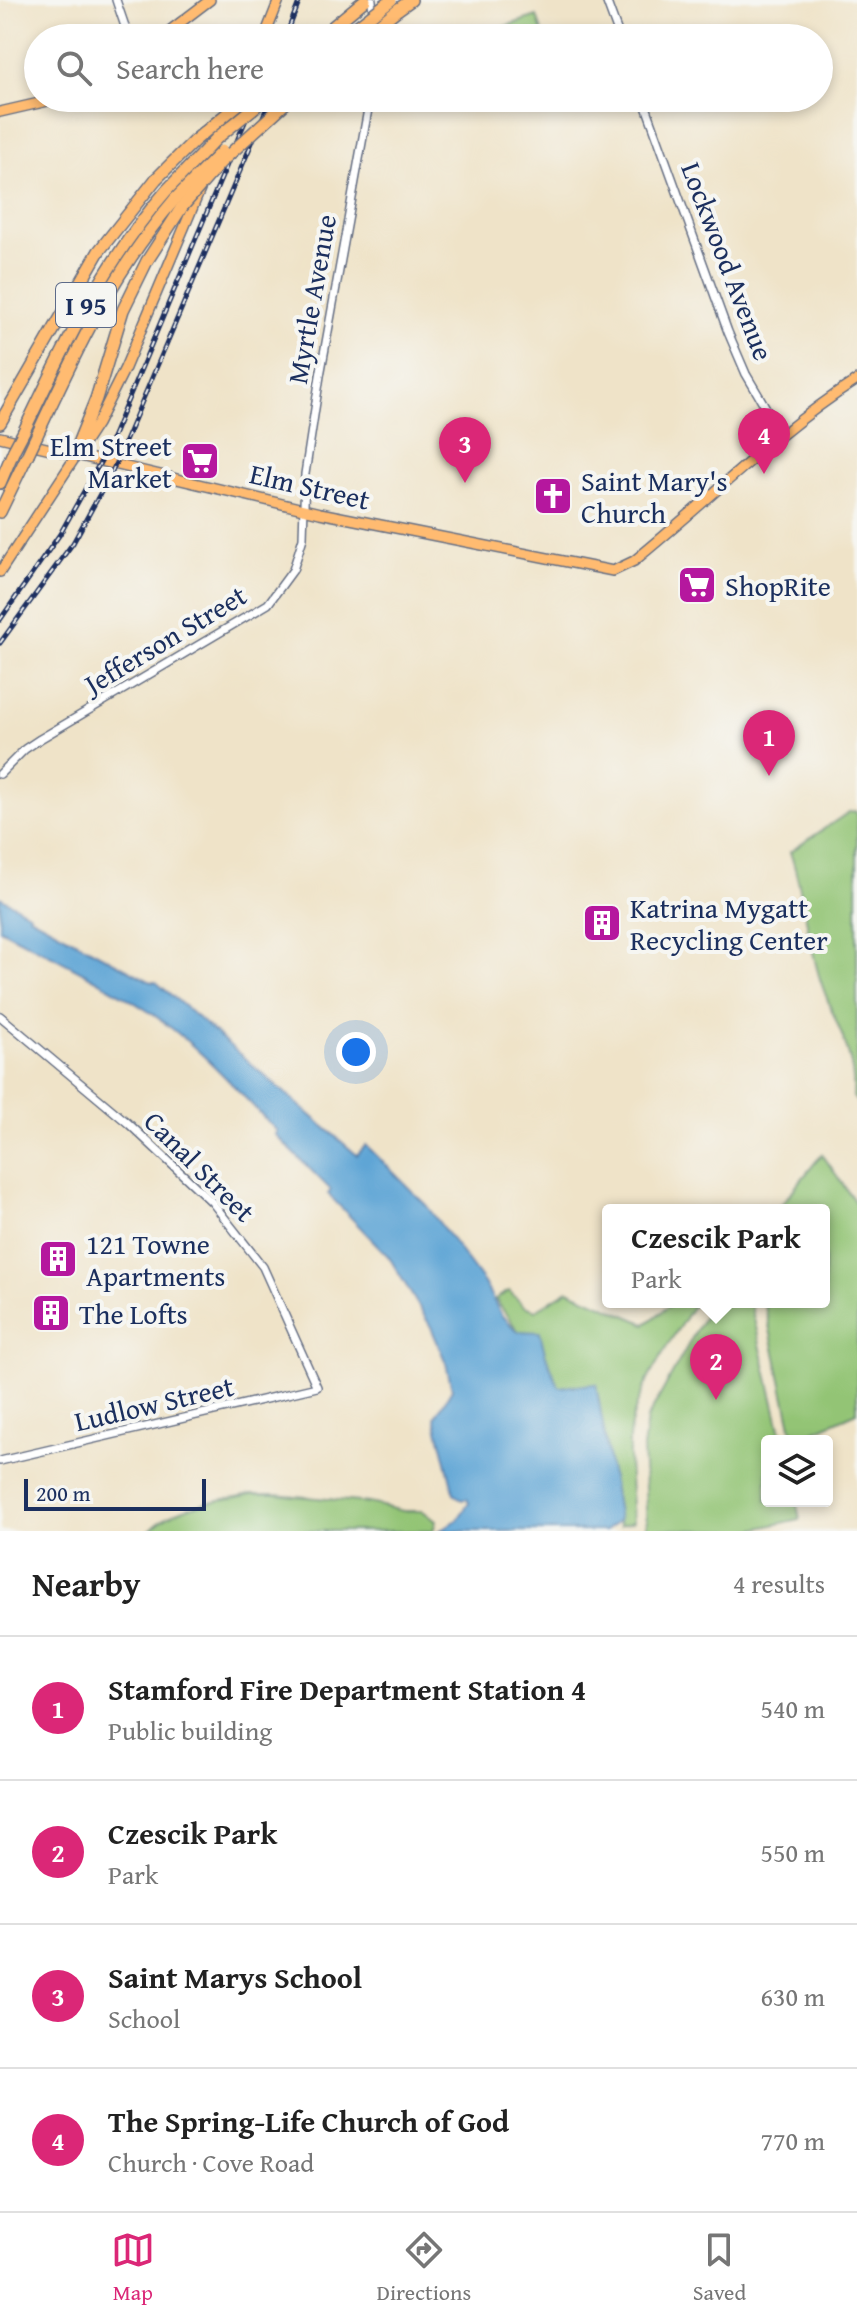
<!DOCTYPE html>
<meta charset="utf-8">
<style>
:root{--surface:#fff;--page:#f2f2f2;--text:#222;--muted:#767676;--line:#e0e0e0;--accent:#db2777}
body{margin:0;font-family:"Gentium Book Plus",serif;background:var(--page);color:var(--text)}
.controls{position:absolute;right:24px;bottom:24px;display:grid;overflow:hidden;border-radius:8px;box-shadow:0 4px 12px #0003}
.controls button{width:72px;height:72px;display:grid;place-items:center;padding:0;border:0;border-bottom:2px solid var(--line);background:var(--surface);color:var(--text);font:40px sans-serif}
.scale{position:absolute;left:24px;bottom:20px;width:182px;box-sizing:border-box;padding-left:8px;border:4px solid #1b2f5e;border-top:0;font-size:22px;line-height:28px;white-space:nowrap;color:#1b2f5e;-webkit-text-stroke:6px #f6f6f2;paint-order:stroke}
.you{position:absolute;left:356px;top:1052px;width:28px;height:28px;margin:-20px;border:6px solid #fff;border-radius:50%;background:#1a73e8;box-shadow:0 0 0 12px #1a73e833}
.badge{display:grid;place-items:center;width:52px;height:52px;border-radius:50%;background:var(--accent);color:#fff;font-size:26px;font-weight:700}
.pin{position:absolute;translate:-50% -66px;filter:drop-shadow(0 2px 4px #0008)}
.pin::after{content:'';position:absolute;top:42px;width:28px;height:24px;background:inherit;clip-path:polygon(0 0,100% 0,50% 100%)}
.popup{position:absolute;left:602px;top:1204px;width:228px;height:104px;box-sizing:border-box;display:grid;place-content:center;border-radius:8px;background:var(--surface);filter:drop-shadow(0 2px 6px #0005);font-size:26px;white-space:nowrap;color:var(--muted)}
.popup b{font-size:30px;color:var(--text)}
.popup::after{content:'';position:absolute;left:50%;top:100%;margin-left:-16px;border:16px solid transparent;border-top-color:var(--surface)}
.list{margin:0;padding:0;list-style:none}
h2{display:flex;justify-content:space-between;align-items:center;height:104px;margin:0;padding:0 32px;font-size:34px}
h2 small{font-size:26px;font-weight:400;color:var(--muted)}
.list li{display:grid;grid-template-columns:52px 1fr auto;gap:24px;align-items:center;box-sizing:border-box;height:144px;padding:0 32px;border-top:2px solid var(--line)}
.list b{display:block;font-size:30px;white-space:nowrap}
.list p{margin:0;font-size:26px;white-space:nowrap;color:var(--muted)}
.list em{font-size:26px;font-style:normal;color:var(--muted)}
.icon{flex:none;width:44px;height:44px;fill:none;stroke:currentColor;stroke-width:2;stroke-linecap:round;stroke-linejoin:round}
.map{position:relative;flex:none;width:857px;height:1531px;overflow:hidden}
.search{position:absolute;background:var(--surface);box-shadow:0 4px 12px #0003;left:24px;right:24px;top:24px;height:88px;display:flex;align-items:center;gap:20px;box-sizing:border-box;padding:0 28px;border-radius:44px;color:var(--muted);font-size:30px}
.sheet{height:680px;background:var(--surface)}
nav{display:flex;justify-content:space-around;align-items:center;box-sizing:border-box;height:112px;border-top:2px solid var(--line);background:var(--surface);font-size:22px;color:var(--muted)}
nav a{display:grid;justify-items:center;gap:4px}
nav .on{color:var(--accent)}
.map>svg:first-child{display:block}
.green{fill:#93c474;stroke:#577a69;stroke-width:2}
.water{fill:#5fa5d5;stroke:#3d6a9a;stroke-width:2}
.lines{fill:none;stroke-linecap:round;stroke-linejoin:round}
.minor-casing{stroke:#656e83;stroke-width:10}
.major-casing{stroke:#656e83;stroke-width:12}
.highway-casing{stroke:#656e83;stroke-width:14}
.minor{stroke:#fff;stroke-width:7}
.major{stroke:#ffbb71;stroke-width:9}
.highway{stroke:#ffbb71;stroke-width:11}
.rail-casing{stroke:#1b2f5e;stroke-width:5}
.rail{stroke:#f6f6f2;stroke-width:2;stroke-dasharray:6;stroke-linecap:butt}
.highway-bridge-casing{stroke:#656e83;stroke-width:14;stroke-linecap:butt}
.highway-bridge{stroke:#ffbb71;stroke-width:11}
.labels{text-anchor:middle;dominant-baseline:central;stroke-width:8;stroke-linejoin:round;paint-order:stroke}
.shield{fill:#f6f6f2;stroke:#5d6b8a;stroke-width:2}
.shield-label{font-size:26px;font-weight:bold;fill:#1b2f5e}
.street-label{font-size:28px;fill:#1b2f5e;stroke:#f6f6f2}
.poi-label{font-size:28px;fill:#1b2f5e;stroke:#f6f6f2;text-anchor:start}
</style>
<div class="map">
<svg width="857" height="1531" viewBox="0 0 857 1531">
<rect width="100%" height="100%" fill="#f6f6f2"/>
<filter id="ink" filterUnits="userSpaceOnUse"><feTurbulence type="fractalNoise" baseFrequency=".0125" numOctaves="2"/><feDisplacementMap in="SourceGraphic" scale="16" xChannelSelector="R" yChannelSelector="G"/><feConvolveMatrix kernelMatrix="1 2 1 2 8 2 1 2 1" color-interpolation-filters="sRGB"/></filter>
<filter id="wash" filterUnits="userSpaceOnUse"><feTurbulence type="fractalNoise" baseFrequency=".006" numOctaves="4" result="noise"/><feDisplacementMap in="SourceGraphic" scale="32" xChannelSelector="R" yChannelSelector="G"/><feGaussianBlur stdDeviation="1.8" result="paint"/><feColorMatrix in="noise" values="0 0 0 0 0 0 0 0 0 0 0 0 0 0 0 0 0 1.4 0 .05"/><feComposite in="paint" operator="in"/></filter>
<g filter="url(#wash)">
<rect width="100%" height="100%" fill="#efe3c8"/>
<g class="green">
<polygon points="537,16 544,38 497,38 494,30"/>
<path d="M855,811L857,814V1102L853,1097C857,1054 832,1018 820,979C807,937 804,893 790,852L849,812Z"/>
<polygon points="822,1154 857,1205 857,1412 794,1440 764,1302 824,1302 824,1210 777,1210"/>
<path d="M568,1290L646,1324L674,1302H695C671,1342 639,1383 630,1429C626,1453 632,1496 633,1522L620,1526L596,1384L559,1387L495,1299L509,1291L524,1306L536,1310Z"/>
<polygon points="712,1302 750,1302 783,1441 767,1441 767,1501 796,1501 800,1519 746,1531 647,1529 643,1448 647,1419"/>
<path d="M252,1494H275L369,1503L403,1511H423L436,1521L433,1531H149C176,1503 215,1502 252,1494Z"/>
</g>
<path class="water" d="M0,897L30,914L29,916L151,982H156L357,1155L366,1145L426,1205L484,1283L502,1316L517,1331L540,1332L545,1353L559,1387L596,1384L619,1520L605,1531H439L458,1519L469,1503L467,1499L462,1500L454,1494L435,1417L452,1389L446,1363L431,1327L389,1257L328,1194L331,1190L275,1134L277,1131C238,1091 198,1045 151,1013C103,981 51,956 0,929Z"/>
</g>
<g filter="url(#ink)">
<g class="lines">
<g class="minor-casing">
<g id="minor">
<polyline points="116,0 129,38"/>
<polyline points="372,0 373,16"/>
<polyline points="606,0 620,38"/>
<polyline points="643,98 728,332 746,374 782,435"/>
<polyline points="0,774 25,749 40,739 268,604 293,570 303,538 305,474 320,376 370,98"/>
<polyline points="0,1016 129,1124 212,1202 263,1267 317,1387 0,1461"/>
</g>
</g>
<g class="major-casing">
<g id="major">
<polyline points="160,38 210,0"/>
<polyline points="264,38 279,0"/>
<polyline points="0,112 61,98"/>
<path d="M0,437L320,513L613,571L634,561C708,501 777,431 857,380"/>
<polyline points="0,572 97,424 125,368 200,190"/>
</g>
</g>
<g class="highway-casing">
<g id="highway">
<polyline points="397,10 411,0"/>
<polyline points="319,38 365,0"/>
<polyline points="0,423 99,251 156,179"/>
<path d="M24,431C65,345 104,262 167,190"/>
<path d="M37,435C76,351 114,270 175,199"/>
<polyline points="79,454 79,441 96,399 123,310 147,261 182,207"/>
<polyline points="0,483 14,450"/>
<polyline points="0,512 28,454"/>
</g>
</g>
<use href="#minor" class="minor"/>
<use href="#major" class="major"/>
<use href="#highway" class="highway"/>
<g class="rail-casing">
<g id="rail">
<polyline points="285,38 300,0"/>
<polyline points="0,620 60,534 106,452 255,98"/>
<polyline points="0,643 73,543 112,472 271,98"/>
</g>
</g>
<use href="#rail" class="rail"/>
<g class="highway-bridge-casing">
<g id="highway-bridge">
<polyline points="342,38 391,0"/>
<polyline points="362,38 397,10"/>
<polyline points="156,179 194,141 246,98"/>
<polyline points="167,190 217,138 266,98"/>
<polyline points="175,199 222,151"/>
<polyline points="182,207 221,162 291,98"/>
<polyline points="14,450 24,431"/>
<polyline points="28,454 37,435"/>
</g>
</g>
<use href="#highway-bridge" class="highway-bridge"/>
</g>
</g>
<defs>
<g id="supermarket-square" transform="scale(2)"><rect x="-9" y="-9" width="18" height="18" rx="4" fill="#b5179e" stroke="#f6f6f2"/><path d="M-6-5.5h2.5l.6 2H6L4.5 2H-2.5L-4.4-4H-6ZM-1.5 3.2a1.3 1.3 0 1 0 .1 0ZM3 3.2a1.3 1.3 0 1 0 .1 0Z" fill="#fff"/></g>
<g id="church-square" transform="scale(2)"><rect x="-9" y="-9" width="18" height="18" rx="4" fill="#b5179e" stroke="#f6f6f2"/><path d="M-1.2-6h2.4v3.5h3.3v2.4h-3.3V6h-2.4V-.1h-3.3v-2.4h3.3Z" fill="#fff"/></g>
<g id="building-square" transform="scale(2)"><rect x="-9" y="-9" width="18" height="18" rx="4" fill="#b5179e" stroke="#f6f6f2"/><path d="M-4-6H4V6H1V3H-1V6H-4ZM-2.5-4.3h1.7v1.8h-1.7ZM.8-4.3h1.7v1.8H.8ZM-2.5-1h1.7V.8h-1.7ZM.8-1h1.7V.8H.8Z" fill="#fff"/></g>
</defs>
<g fill-rule="evenodd">
<use href="#supermarket-square" x="200" y="461"/>
<use href="#church-square" x="553" y="496"/>
<use href="#supermarket-square" x="697" y="585"/>
<use href="#building-square" x="602" y="923"/>
<use href="#building-square" x="58" y="1259"/>
<use href="#building-square" x="51" y="1313"/>
</g>
<g class="labels">
<rect class="shield" x="56" y="283" width="60" height="44" rx="6"/>
<g class="shield-label">
<text x="86" y="305">I 95</text>
</g>
<g class="street-label">
<text transform="translate(728 261) rotate(69)">Lockwood Avenue</text>
<text transform="translate(311 299) rotate(-80)">Myrtle Avenue</text>
<text transform="translate(310 486) rotate(13)">Elm Street</text>
<text transform="translate(165 639) rotate(-31)">Jefferson Street</text>
<text transform="translate(200 1166) rotate(45)">Canal Street</text>
<text transform="translate(154 1403) rotate(-13)">Ludlow Street</text>
</g>
<g class="poi-label">
<text x="172" y="445" text-anchor="end">Elm Street<tspan x="172" dy="32">Market</tspan></text>
<text x="581" y="480">Saint Mary's<tspan x="581" dy="32">Church</tspan></text>
<text x="725" y="585">ShopRite</text>
<text x="630" y="907">Katrina Mygatt<tspan x="630" dy="32">Recycling Center</tspan></text>
<text x="86" y="1243">121 Towne<tspan x="86" dy="32">Apartments</tspan></text>
<text x="79" y="1313">The Lofts</text>
</g>
</g>
</svg>
<div class="controls">
<button><svg class="icon" aria-label="layers" viewBox="0 0 24 24"><path d="M12 4l9 5-9 5-9-5zM3 14l9 5 9-5"/></svg></button>
</div>
<div class="scale">200 m</div>
<div class="you"></div>
<div class="pin badge" style="left:769px;top:776px">1</div>
<div class="pin badge" style="left:716px;top:1400px">2</div>
<div class="popup"><b>Czescik Park</b>Park</div>
<div class="pin badge" style="left:465px;top:483px">3</div>
<div class="pin badge" style="left:764px;top:474px">4</div>
<div class="search"><svg class="icon" aria-label="search" viewBox="0 0 24 24"><circle cx="10" cy="10" r="6"/><path d="M15 15l6 6"/></svg>Search here</div>
</div>
<section class="sheet">
<h2>Nearby<small>4 results</small></h2>
<ul class="list">
<li><span class="badge">1</span><div><b>Stamford Fire Department Station 4</b><p>Public building</p></div><em>540 m</em></li>
<li><span class="badge">2</span><div><b>Czescik Park</b><p>Park</p></div><em>550 m</em></li>
<li><span class="badge">3</span><div><b>Saint Marys School</b><p>School</p></div><em>630 m</em></li>
<li><span class="badge">4</span><div><b>The Spring-Life Church of God</b><p>Church · Cove Road</p></div><em>770 m</em></li>
</ul>
</section>
<nav>
<a class="on"><svg class="icon" aria-label="map" viewBox="0 0 24 24"><path d="M3 6l6-2 6 2 6-2v14l-6 2-6-2-6 2zM9 4v14M15 6v14"/></svg>Map</a>
<a><svg class="icon" aria-label="directions" viewBox="0 0 24 24"><path d="M12 3l9 9-9 9-9-9zM9 14v-3h6M13 9l2 2-2 2"/></svg>Directions</a>
<a><svg class="icon" aria-label="saved" viewBox="0 0 24 24"><path d="M7 4h10v16l-5-4-5 4z"/></svg>Saved</a>
</nav>
